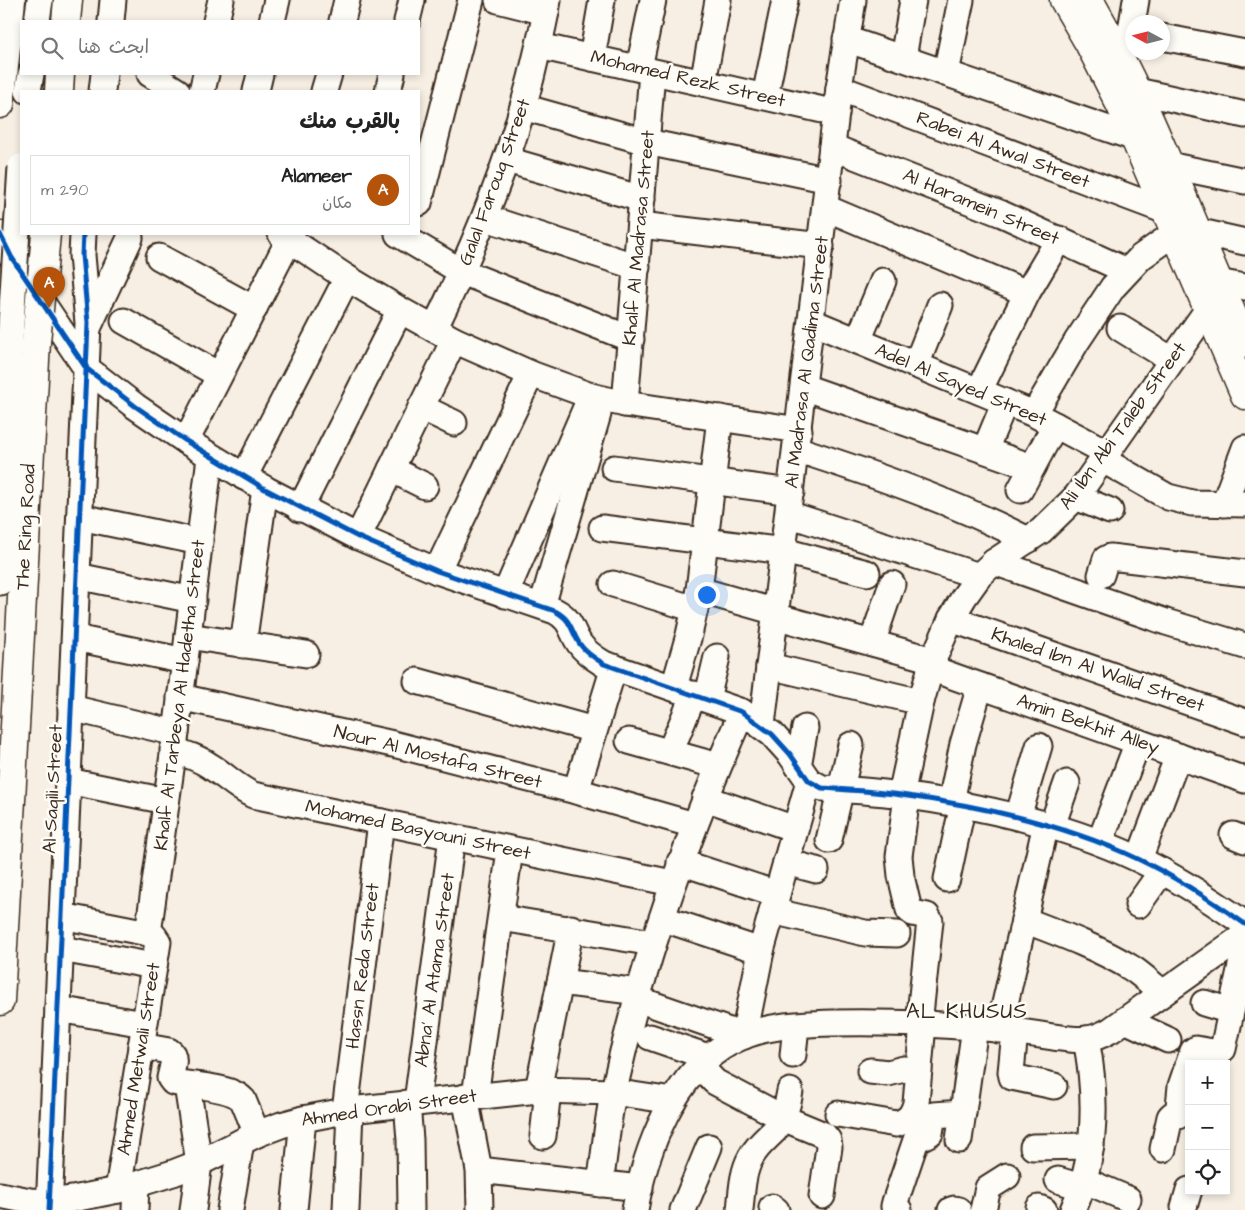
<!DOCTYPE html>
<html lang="ar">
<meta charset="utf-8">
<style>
:root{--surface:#fff;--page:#f6f6f6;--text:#222;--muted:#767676;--line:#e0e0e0;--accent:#b45309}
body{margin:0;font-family:"Architects Daughter","Playpen Sans Arabic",sans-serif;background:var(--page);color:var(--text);direction:rtl}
.controls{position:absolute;right:15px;bottom:15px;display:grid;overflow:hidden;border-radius:0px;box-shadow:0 2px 8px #0003}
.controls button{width:45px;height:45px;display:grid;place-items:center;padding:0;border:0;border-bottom:1px solid var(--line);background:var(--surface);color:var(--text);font:25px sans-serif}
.compass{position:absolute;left:1125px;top:15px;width:45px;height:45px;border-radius:50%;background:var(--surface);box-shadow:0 2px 8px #0003;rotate:277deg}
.you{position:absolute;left:706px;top:594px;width:18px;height:18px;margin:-12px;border:4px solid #fff;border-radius:50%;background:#1a73e8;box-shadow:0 0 0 8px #1a73e833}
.badge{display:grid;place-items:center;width:32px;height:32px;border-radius:50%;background:var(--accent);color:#fff;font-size:16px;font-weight:700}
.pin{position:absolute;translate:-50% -41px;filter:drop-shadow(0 1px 2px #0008)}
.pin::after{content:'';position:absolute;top:26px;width:18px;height:15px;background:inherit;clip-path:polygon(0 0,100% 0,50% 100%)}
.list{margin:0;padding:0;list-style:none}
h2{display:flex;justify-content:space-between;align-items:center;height:65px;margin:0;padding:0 20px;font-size:21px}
h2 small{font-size:16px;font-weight:400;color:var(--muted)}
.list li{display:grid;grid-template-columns:32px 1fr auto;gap:15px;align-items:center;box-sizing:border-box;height:70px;margin:0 10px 10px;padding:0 10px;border:1px solid var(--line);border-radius:0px}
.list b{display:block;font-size:19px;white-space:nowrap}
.list p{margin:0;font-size:16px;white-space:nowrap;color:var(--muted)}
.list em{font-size:16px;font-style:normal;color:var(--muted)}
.icon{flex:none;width:28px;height:28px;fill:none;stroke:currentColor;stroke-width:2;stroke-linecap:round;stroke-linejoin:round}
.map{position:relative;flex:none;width:1245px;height:1210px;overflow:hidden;direction:ltr}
.search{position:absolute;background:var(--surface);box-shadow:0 2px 8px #0003;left:20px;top:20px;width:400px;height:55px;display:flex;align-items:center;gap:12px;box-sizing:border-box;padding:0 18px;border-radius:0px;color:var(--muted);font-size:19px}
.panel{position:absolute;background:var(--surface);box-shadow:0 2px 8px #0003;left:20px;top:90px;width:400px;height:145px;border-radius:0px;direction:rtl}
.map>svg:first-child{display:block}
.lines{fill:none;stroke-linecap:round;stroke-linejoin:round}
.minor-casing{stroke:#3b2a1e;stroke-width:29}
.major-casing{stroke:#3b2a1e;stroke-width:31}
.highway-casing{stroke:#3b2a1e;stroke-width:31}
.minor{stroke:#fdfcf7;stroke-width:25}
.major{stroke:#fdfcf7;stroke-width:28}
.highway{stroke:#fdfcf7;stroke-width:28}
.minor-bridge-casing{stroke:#3b2a1e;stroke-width:29;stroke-linecap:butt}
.highway-bridge-casing{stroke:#3b2a1e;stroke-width:31;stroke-linecap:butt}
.minor-bridge{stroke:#fdfcf7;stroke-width:25}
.highway-bridge{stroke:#fdfcf7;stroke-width:28}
.cycleway-casing{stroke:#fdfcf7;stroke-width:8}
.cycleway{stroke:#0057b8;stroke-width:5}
.labels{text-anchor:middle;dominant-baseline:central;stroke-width:5;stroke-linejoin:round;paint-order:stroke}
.street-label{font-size:19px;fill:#3b2a1e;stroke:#fdfcf7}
.quarter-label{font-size:21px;letter-spacing:1px;fill:#3b2a1e;stroke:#fdfcf7}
</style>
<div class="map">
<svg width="1245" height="1210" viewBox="0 0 1245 1210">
<rect width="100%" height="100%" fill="#f7efe3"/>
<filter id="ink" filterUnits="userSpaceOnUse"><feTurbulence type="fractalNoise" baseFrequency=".02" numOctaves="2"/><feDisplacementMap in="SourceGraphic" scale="10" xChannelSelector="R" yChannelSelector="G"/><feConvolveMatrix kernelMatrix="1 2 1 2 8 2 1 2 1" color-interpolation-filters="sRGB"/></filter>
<g filter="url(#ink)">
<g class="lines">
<g class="minor-casing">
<g id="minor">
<polyline points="498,0 546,12"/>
<polyline points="37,21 40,0"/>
<polyline points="111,21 113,0"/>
<polyline points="216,21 221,0"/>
<polyline points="272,21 277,0"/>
<polyline points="342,21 347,0"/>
<polyline points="407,21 412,0"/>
<polyline points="1131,30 1136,0"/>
<polyline points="1162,37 1245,53"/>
<polyline points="846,39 1135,138"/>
<polyline points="539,46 836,113"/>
<polyline points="592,58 602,0"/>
<polyline points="903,58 913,0"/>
<polyline points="639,68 653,0"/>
<polyline points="946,73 961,0"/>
<polyline points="150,74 177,91"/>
<polyline points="703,83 718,0"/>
<polyline points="839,88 1166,211"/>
<polyline points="28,91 31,74"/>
<polyline points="102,91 104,74"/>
<polyline points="202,91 206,74"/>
<polyline points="256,91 260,74"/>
<polyline points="324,91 329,74"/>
<polyline points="388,91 392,74"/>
<polyline points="1137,91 1245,115"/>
<polyline points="765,96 785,0"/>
<polyline points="523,107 647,142 829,180"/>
<polyline points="832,147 1002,214 1127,271"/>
<polyline points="507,160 642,199"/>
<polyline points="1168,165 1245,181"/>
<polyline points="419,203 471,0"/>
<polyline points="826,208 1027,293"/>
<polyline points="486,218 637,267"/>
<polyline points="640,225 821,246"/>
<polyline points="1196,231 1245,242"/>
<path d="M0,234L12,258L86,368L135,406L186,441L265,489L358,537L437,571L555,611C572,620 570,629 579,643C585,652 594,658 604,664L742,712L772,734L790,754L809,781L822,788C848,790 875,791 901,795C982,806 1064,824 1138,859C1176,877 1211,900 1245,924"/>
<polyline points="281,234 347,278 400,310 454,340 531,374 591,396 625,404 799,430"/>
<polyline points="398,234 462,272 631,339"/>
<polyline points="159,257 254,309"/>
<polyline points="1217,282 1245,287"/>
<polyline points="124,321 219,375"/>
<polyline points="812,322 1034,414 1108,453"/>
<polyline points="89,326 130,238"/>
<polyline points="1120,328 1172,360"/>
<path d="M434,329C474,248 508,166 531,78C537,52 544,26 548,0"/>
<polyline points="858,341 883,281"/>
<polyline points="916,365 940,305"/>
<polyline points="804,387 1032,467"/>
<polyline points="979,391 1027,293 1059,239"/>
<polyline points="625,404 652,72"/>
<polyline points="421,407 454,423"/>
<polyline points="1034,414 1077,341 1113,287 1141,257 1175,233"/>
<polyline points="186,441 292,234"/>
<path d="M796,449C876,475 954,502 1028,540"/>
<polyline points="985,450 1005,402"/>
<polyline points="1103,460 1168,497 1192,503 1245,504"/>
<polyline points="614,468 791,492"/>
<polyline points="391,469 425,486"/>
<polyline points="244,477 347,278"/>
<polyline points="1020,490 1055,425"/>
<polyline points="1076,497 1110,511"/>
<polyline points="1224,504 1245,448"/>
<polyline points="300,509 400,310"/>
<polyline points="788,514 979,576"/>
<polyline points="80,517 200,542"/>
<polyline points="602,528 784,551 867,573"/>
<polyline points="358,537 454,340"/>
<polyline points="994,562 1166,622 1245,646"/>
<polyline points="437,571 531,374"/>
<polyline points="1101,575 1106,559 1110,557 1245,573"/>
<polyline points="77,576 193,600"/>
<polyline points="0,582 10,340"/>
<polyline points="613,584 695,609"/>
<polyline points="699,590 776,612"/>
<polyline points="505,595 591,396"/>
<polyline points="542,606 598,414"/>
<polyline points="775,616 933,660"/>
<polyline points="951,619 1245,722"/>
<polyline points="188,636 306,654"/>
<polyline points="75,638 185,661"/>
<polyline points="872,643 892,584"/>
<polyline points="243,645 265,489"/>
<polyline points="769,666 921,702"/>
<polyline points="930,668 1245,780"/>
<polyline points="417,681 594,730"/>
<polyline points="674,687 689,635 699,590 720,418"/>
<polyline points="180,697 393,744 576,791 694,825"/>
<polyline points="707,699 717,657"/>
<polyline points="71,708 176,733"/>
<polyline points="762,725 839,88 853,0"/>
<polyline points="629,741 718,766"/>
<path d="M173,750C186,754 199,758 210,766C225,775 237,788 253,795L672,883"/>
<polyline points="670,752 694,694"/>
<polyline points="798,766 805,728"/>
<polyline points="68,781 166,801"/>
<polyline points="576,791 614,667"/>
<polyline points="901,795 921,702 933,660 951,619 964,597 979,576 994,562 1041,531 1076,497 1208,309"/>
<polyline points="907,796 899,856 901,876 909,910 913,913 927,916 930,921 919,1024"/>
<polyline points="705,798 795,829"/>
<polyline points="951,802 963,744 980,686"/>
<polyline points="1018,817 1039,746"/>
<polyline points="1052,826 1067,783"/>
<polyline points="1233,835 1245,840"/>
<polyline points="829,840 851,745"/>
<polyline points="1100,842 1138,742"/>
<polyline points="1139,859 1178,756"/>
<polyline points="680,862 777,894"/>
<polyline points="786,862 816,870"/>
<polyline points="947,879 963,804"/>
<polyline points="1138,905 1162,871"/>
<polyline points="772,911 865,933 897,934"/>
<polyline points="62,916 148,933 154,936 158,942 118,1190"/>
<polyline points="501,918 653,943"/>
<path d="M1024,920C1061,934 1099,948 1133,969C1143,976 1153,985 1163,993"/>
<polyline points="670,921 761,951"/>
<polyline points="148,933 176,733 210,457"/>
<polyline points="61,949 154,966"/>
<polyline points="560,982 639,992"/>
<polyline points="637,999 744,1036 761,951 809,781"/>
<polyline points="1204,1003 1231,1011"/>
<polyline points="58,1009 144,1024"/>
<polyline points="1125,1020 1168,1040"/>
<polyline points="999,1030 1046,824"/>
<polyline points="1015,1032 1011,1072 1012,1077 1054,1086"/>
<polyline points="650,1037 708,1057"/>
<path d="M141,1046L169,1051C177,1056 172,1069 170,1078L173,1082C192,1086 231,1086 243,1100L257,1134"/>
<polyline points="793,1055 796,1026"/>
<polyline points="699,1065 715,1082 783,1118 824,1135 828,1140 829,1147 822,1196"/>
<polyline points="870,1071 888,1073 904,1069 919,1070"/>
<polyline points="187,1085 199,1163 193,1210"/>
<polyline points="538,1090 571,928"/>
<polyline points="475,1096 510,850"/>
<polyline points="465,1097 479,1170 480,1210"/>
<polyline points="417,1102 452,837"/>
<polyline points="407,1103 410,1140 411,1210"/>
<polyline points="345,1111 381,822"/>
<path d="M838,1114L896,1124C908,1121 913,1115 916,1103L923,1024"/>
<polyline points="543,1136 548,1090"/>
<polyline points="959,1140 975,1027"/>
<polyline points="1033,1147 1091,1146"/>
<polyline points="1163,1149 1170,1117 1172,1115 1178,1116 1181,1086 1193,1051 1196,1049 1218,1053 1223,1049 1245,947"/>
<polyline points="479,1170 640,1188"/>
<polyline points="1058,1180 1081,1187"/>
<polyline points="1083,1180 1128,1199"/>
<path d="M600,1184C605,1153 607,1121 614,1090C643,959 688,834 742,712"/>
<polyline points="0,1195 30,1201 49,1202 73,1199 118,1190 173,1173 199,1163 257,1134 281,1125 303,1119 350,1110 538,1090 613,1092 673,1101"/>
<polyline points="772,1207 776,1210"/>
<polyline points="1184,1207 1189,1190"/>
<polyline points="1039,1208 1044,1210"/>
<polyline points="49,1210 87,348 88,323 82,255 83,234"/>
<polyline points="135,1210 136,1185"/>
<polyline points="230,1210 241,1142"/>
<polyline points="294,1210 303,1119"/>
<polyline points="346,1210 350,1110"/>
<path d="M635,1210C645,1150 674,1072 731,1042C761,1025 801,1024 834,1023C889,1022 943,1024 997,1029C1015,1031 1034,1034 1053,1037C1064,1038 1076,1041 1087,1039C1095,1038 1104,1034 1111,1030L1245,935"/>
<polyline points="683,1210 709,1147"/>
<path d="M740,1210C742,1192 742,1173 751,1157C757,1146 766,1139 774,1131C784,1120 788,1105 790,1091"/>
<polyline points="899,1210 894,1206 895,1202 916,1140 930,1133 933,1115 963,1113"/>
<polyline points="951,1210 954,1209 958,1210"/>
<polyline points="983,1210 988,1188 1007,1176"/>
<path d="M1073,1210C1097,1156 1097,1096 1086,1039"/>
</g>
</g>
<g class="major-casing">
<g id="major">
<polyline points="1064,0 1089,43 1121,106 1245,395"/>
<path d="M1089,0C1152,109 1193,229 1245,343"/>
</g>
</g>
<g class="highway-casing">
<g id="highway">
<polyline points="66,21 68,0"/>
<polyline points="59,91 60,74"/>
<polyline points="0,104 11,0"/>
<polyline points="0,1001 36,342"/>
</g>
</g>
<use href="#minor" class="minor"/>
<use href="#major" class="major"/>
<use href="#highway" class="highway"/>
<g class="minor-bridge-casing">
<polyline id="minor-bridge" points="10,340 21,167"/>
</g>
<g class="highway-bridge-casing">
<polyline id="highway-bridge" points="36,342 46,234"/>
</g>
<use href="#minor-bridge" class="minor-bridge"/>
<use href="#highway-bridge" class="highway-bridge"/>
<g class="cycleway-casing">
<g id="cycleway">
<path d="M0,234L12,258L86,368L135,406L186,441L265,489L358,537L437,571L555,611C572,620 570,629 579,643C585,652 594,658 604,664L742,712L772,734L790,754L809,781L822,788C848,790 875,791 901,795C982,806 1064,824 1138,859C1176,877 1211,900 1245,924"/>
<polyline points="49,1210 87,348 88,323 82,255 83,234"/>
</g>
</g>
<use href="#cycleway" class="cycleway"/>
</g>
</g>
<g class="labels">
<g class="street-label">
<text transform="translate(688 79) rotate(13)">Mohamed Rezk Street</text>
<text transform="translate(1003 150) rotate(21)">Rabei Al Awal Street</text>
<text transform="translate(495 182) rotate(-70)">Galal Farouq Street</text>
<text transform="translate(981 207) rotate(23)">Al Haramein Street</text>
<text transform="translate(639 238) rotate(-85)">Khalf Al Madrasa Street</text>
<text transform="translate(807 362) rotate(-83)">Al Madrasa Al Qadima Street</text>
<text transform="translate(961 385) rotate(23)">Adel Al Sayed Street</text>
<text transform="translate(1123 426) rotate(-54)">Ali Ibn Abi Taleb Street</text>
<text transform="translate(26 527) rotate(-87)">The Ring Road</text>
<text transform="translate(1098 670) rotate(19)">Khaled Ibn Al Walid Street</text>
<text transform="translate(180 695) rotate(-83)">Khalf Al Tarbeya Al Hadetha Street</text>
<text transform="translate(1088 724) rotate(19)">Amin Bekhit Alley</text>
<text transform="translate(438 757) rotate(14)">Nour Al Mostafa Street</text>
<text transform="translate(53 789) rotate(-87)">Al Saqili Street</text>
<text transform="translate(418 830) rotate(12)">Mohamed Basyouni Street</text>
<text transform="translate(363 966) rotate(-83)">Hassn Reda Street</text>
<text transform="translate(435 970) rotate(-82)">Abna' Al Atama Street</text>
<text transform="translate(139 1059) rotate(-81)">Ahmed Metwali Street</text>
<text transform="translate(389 1108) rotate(-8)">Ahmed Orabi Street</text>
</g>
<g class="quarter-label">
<text x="967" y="1011">AL KHUSUS</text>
</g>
</g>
</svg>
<div class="controls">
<button>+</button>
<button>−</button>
<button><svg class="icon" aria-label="locate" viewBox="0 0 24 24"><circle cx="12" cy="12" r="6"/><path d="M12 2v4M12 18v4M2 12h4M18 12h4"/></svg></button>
</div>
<svg class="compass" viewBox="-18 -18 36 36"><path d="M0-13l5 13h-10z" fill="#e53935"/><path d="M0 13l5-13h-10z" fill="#767676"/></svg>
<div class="you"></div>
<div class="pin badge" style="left:49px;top:308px">A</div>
<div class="search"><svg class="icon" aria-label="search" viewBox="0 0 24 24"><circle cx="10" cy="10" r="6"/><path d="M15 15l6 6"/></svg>ابحث هنا</div>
<section class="panel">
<h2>بالقرب منك<small></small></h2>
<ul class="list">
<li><span class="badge">A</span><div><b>Alameer</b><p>مكان</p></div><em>290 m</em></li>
</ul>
</section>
</div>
